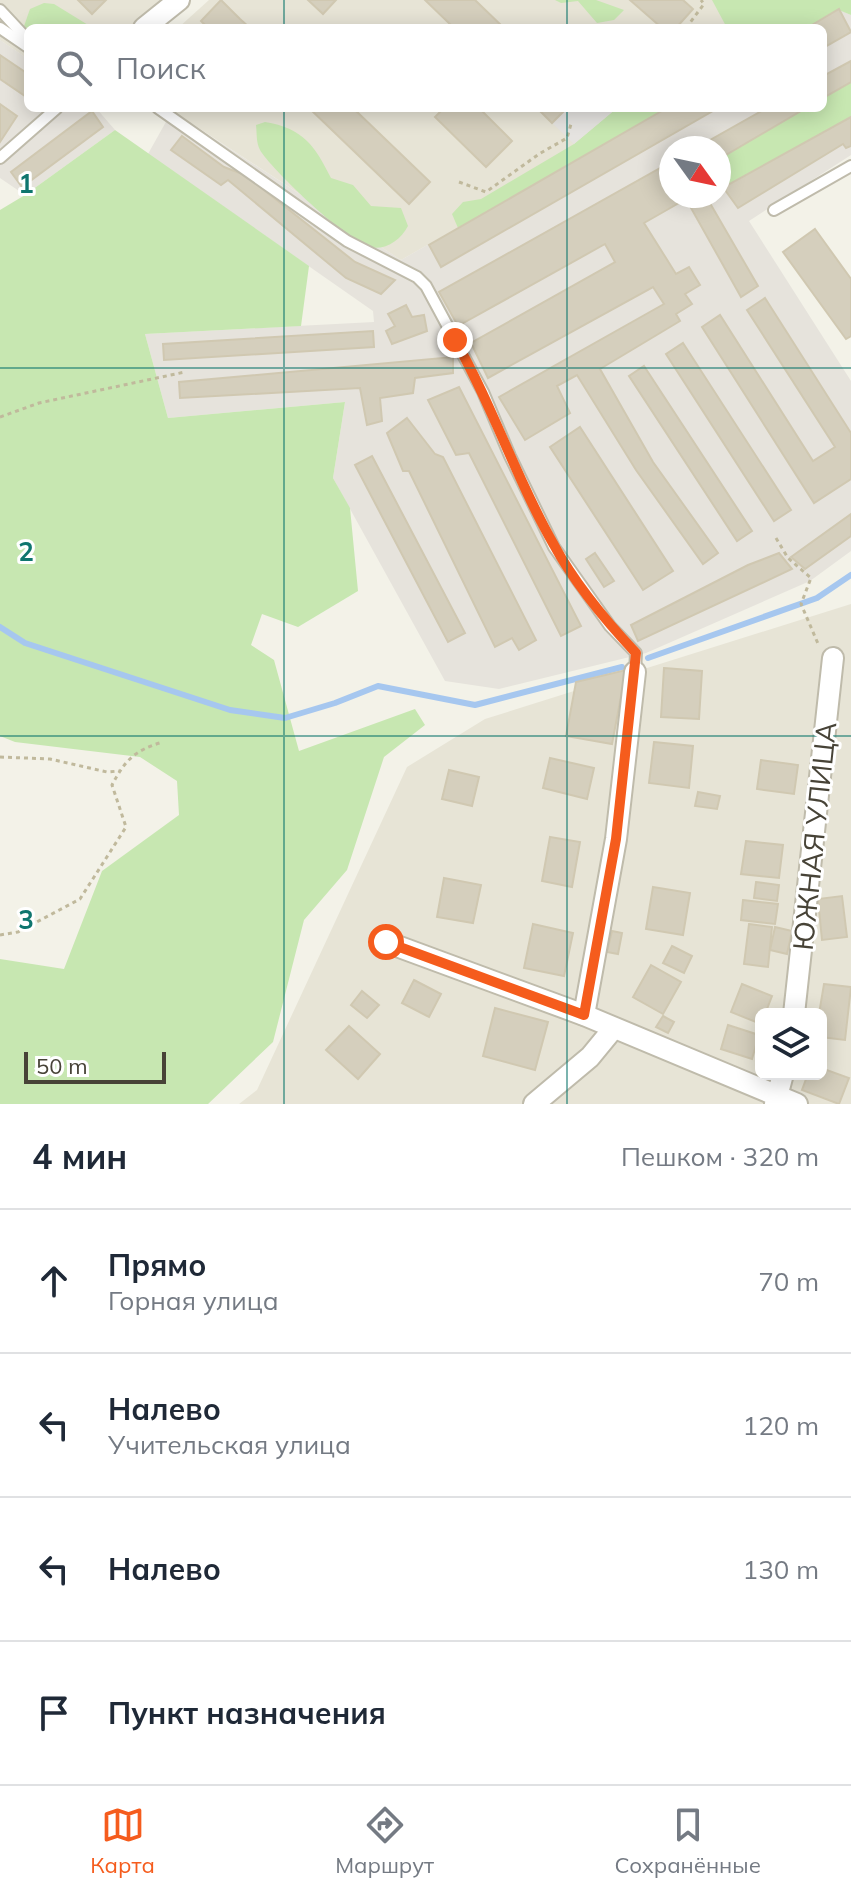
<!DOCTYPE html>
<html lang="ru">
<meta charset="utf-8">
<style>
:root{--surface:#fff;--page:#f6f6f7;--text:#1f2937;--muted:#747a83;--line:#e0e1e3;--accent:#f55c1d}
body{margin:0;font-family:Mulish,sans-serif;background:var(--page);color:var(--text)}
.controls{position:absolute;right:24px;bottom:24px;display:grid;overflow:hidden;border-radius:12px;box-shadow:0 4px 20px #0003}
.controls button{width:72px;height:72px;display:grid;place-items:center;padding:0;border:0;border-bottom:2px solid var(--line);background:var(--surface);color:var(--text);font:40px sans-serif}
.compass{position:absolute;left:659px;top:136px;width:72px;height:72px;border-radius:50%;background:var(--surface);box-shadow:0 4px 20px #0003;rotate:123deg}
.scale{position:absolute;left:24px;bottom:20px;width:142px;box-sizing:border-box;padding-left:8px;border:4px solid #474337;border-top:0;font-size:22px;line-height:28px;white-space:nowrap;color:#474337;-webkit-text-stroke:6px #fff;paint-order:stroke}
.stop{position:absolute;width:24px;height:24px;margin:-18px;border:6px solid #f55c1d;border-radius:50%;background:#fff}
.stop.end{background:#f55c1d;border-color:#fff;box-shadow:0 2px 8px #0008}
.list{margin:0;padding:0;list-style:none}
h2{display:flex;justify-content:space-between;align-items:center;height:104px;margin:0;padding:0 32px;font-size:34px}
h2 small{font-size:26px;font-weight:400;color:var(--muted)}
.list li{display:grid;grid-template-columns:52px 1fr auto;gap:24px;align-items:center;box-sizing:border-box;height:144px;padding:0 32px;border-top:2px solid var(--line)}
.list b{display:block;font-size:30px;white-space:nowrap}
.list p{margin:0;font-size:26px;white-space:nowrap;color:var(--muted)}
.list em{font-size:26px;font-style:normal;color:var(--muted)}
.icon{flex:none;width:44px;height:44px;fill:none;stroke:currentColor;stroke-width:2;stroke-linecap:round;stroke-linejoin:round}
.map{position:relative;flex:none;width:851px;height:1104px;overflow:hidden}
.search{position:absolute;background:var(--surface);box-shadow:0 4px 20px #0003;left:24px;right:24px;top:24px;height:88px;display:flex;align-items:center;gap:20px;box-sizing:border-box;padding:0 28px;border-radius:12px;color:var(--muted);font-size:30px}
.sheet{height:680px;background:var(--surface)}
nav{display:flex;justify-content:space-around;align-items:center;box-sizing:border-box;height:112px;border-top:2px solid var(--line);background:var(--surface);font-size:22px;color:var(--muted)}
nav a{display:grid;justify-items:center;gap:4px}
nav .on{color:var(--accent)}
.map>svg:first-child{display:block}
.residential{fill:#e7e4d6;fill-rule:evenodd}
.industrial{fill:#e6e3dc;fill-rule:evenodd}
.green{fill:#c7e7b1}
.parking{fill:#e5e3e0}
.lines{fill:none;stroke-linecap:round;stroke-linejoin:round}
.stream{stroke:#a6c7ef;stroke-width:6}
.building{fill:#d5cfbd;stroke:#d0c8b1;stroke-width:2}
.lane-casing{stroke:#bfbbab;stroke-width:14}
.street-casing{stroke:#bfbbab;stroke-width:24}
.path{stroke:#c0b99c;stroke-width:3;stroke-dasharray:4 4;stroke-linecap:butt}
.lane{stroke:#fff;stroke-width:10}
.street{stroke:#fff;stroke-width:20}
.route{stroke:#f55c1d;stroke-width:10}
.grid{fill:none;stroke:#0f766e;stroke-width:2;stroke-opacity:0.55}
.labels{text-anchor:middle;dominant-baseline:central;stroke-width:6;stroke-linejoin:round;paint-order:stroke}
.street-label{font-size:28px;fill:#474337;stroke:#fff}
.grid-label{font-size:26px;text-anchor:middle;font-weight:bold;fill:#0f766e;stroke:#fff;stroke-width:6;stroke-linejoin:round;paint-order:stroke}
</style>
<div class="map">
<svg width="851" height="1104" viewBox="0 0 851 1104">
<rect width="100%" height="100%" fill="#f3f2e8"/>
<g class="residential">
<polygon points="0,0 161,0 129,28 28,28 28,59 0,40"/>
<polygon points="209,0 765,0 727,28 178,28"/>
<polygon points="168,108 626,108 635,127 401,260"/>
<path d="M851,604V1104H239L257,1090L407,767L485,719ZM761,1014H821V1074H761Z"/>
</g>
<g class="industrial">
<path d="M839,9L851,15V155L749,221L851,381V551L810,581L646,653L499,689L445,681L333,478L345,402L168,418L145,334L374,322L373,311L148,154L172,111L401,260L667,108H823V28H807ZM671,148H719V196H671Z"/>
<polygon points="0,40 28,59 28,108 96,108 115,130 25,195 0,178"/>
</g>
<g class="green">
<polygon points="555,0 596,0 624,10 614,20 597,23 578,1 561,3"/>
<polygon points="712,0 851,0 851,15 839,10 807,28 727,28"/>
<polygon points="44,3 54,4 93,28 28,29 24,26 30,9"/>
<polygon points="851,82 851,117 728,185 719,170 719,159 806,108 823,108 823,98"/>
<polygon points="617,108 667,108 458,228 452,214 463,202 481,199 574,144"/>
<path d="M265,122C303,128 315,146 331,178L353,185L371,206L401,208L408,226C399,243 380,254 361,244C341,234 271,169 260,150C256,142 257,134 256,125Z"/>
<polygon points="115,130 309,266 301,326 145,334 168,418 345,402 333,478 350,508 358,591 298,627 262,614 251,645 274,660 299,751 415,709 425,725 384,757 347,870 304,920 273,1042 208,1104 0,1104 0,959 64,969 102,871 179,815 177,781 140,757 15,742 0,736 0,210 25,195"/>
</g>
<polygon class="parking" points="567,108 617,108 574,144 552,123"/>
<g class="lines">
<g class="stream">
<polyline points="0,627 25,643 230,710 285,718 335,703 378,686 475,705 622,667"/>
<polyline points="648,658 817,598 851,575"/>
</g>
</g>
<g class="building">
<polygon points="78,0 106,0 92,14"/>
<polygon points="221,0 240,19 250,28 208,28 201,21"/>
<polygon points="308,0 336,0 323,14"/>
<polygon points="425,0 475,0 504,28 454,28"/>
<polygon points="630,0 683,0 693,9 676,28 662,28"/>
<polygon points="839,9 851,32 823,48 823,28 807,28"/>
<polygon points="0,55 28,74 28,98 0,79"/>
<polygon points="851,61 851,82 823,98 823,76"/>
<polygon points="0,104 17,116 0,142"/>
<polygon points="309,108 353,108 430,182 409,204"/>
<polygon points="444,108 479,108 512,141 486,167 435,117"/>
<polygon points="537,108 567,108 552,123"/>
<polygon points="667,108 718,108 441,267 429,245"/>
<polygon points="767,108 806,108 719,159 719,148 696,148"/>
<polygon points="92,111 103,127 22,187 11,172"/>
<polygon points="851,117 851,146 846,148 843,144 738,208 725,190 719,193 719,170 728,185"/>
<polygon points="182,136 224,167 245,175 355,262 395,280 381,294 346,278 228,180 221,185 171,150"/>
<polygon points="671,162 671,196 712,196 707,198 758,286 741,297 686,199 644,223 676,274 689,267 700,285 685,294 692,304 676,314 680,321 600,369 653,462 718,553 703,564 636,470 577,375 557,386 570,413 525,440 499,397 664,304 653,287 488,378 471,343 615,262 605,244 458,326 439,292"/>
<polygon points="815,229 851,279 851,336 846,339 783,252"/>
<polygon points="765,298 851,433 851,479 814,503 702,327 720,315 813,461 835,447 747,310"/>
<polygon points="406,305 412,317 424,315 427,331 392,344 386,331 395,326 388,314"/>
<polygon points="373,331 374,347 164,360 163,344"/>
<polygon points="683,343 791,510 774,521 666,354"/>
<polygon points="453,357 453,373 415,378 413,393 380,398 382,421 367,425 360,388 180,398 179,382"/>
<polygon points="644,366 752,531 737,541 629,376"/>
<polygon points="459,387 581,626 561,636 469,453 456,455 428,400"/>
<polygon points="407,418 435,454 443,457 536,640 519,650 512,638 495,647 409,471 403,471 387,433"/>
<polygon points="580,427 673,571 643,590 550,447"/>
<polygon points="372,456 465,633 448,642 355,465"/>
<polygon points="851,514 851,536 805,569 791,557"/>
<polygon points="595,553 614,581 604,587 586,559"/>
<polygon points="779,553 792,569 638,641 631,625 748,565"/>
<polygon points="664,668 702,671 699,719 661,717"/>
<polygon points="626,670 612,744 566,736 576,682"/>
<polygon points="654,742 693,746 689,788 649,783"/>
<polygon points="550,758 594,768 587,799 543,788"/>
<polygon points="761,760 798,765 794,794 757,789"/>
<polygon points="449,770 479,777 472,806 442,799"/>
<polygon points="698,792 720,796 717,809 695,806"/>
<polygon points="550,837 580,842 572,887 542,881"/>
<polygon points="746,841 783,845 779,878 741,874"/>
<polygon points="444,878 481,885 473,923 437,917"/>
<polygon points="756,882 779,885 777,901 754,898"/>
<polygon points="653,887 690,893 683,935 646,929"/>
<polygon points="842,896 847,937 822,940 818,899"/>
<polygon points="743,900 778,904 775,924 741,920"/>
<polygon points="533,924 573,933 564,976 524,968"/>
<polygon points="749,924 772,927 768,967 744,964"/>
<polygon points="775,927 792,931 787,954 770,950"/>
<polygon points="612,931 622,933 618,954 607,952"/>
<polygon points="672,946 692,956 684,973 663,963"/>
<polygon points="651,965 681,982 663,1014 633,997"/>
<polygon points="414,980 441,994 429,1017 402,1003"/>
<polygon points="742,984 772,996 765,1014 761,1014 761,1024 731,1012"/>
<polygon points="824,984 851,987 845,1040 821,1037 819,1014"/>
<polygon points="362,991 379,1005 367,1018 351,1005"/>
<polygon points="495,1008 548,1022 535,1070 483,1056"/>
<polygon points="663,1016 674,1022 668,1033 656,1027"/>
<polygon points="728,1025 759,1035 752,1059 721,1049"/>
<polygon points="349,1026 380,1054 358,1079 326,1050"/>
<polygon points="821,1068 849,1078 839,1104 802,1090 808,1074 821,1074"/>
</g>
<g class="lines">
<g class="lane-casing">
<g id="lane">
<polyline points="0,10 28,40"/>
<polyline points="0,28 28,47"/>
<polyline points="158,108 347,241 417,277 426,286 483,392 510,456 554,547 610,626 636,653 635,672"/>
<polyline points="0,158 57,108"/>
<polyline points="774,210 851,166"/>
</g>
</g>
<g class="street-casing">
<g id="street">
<polyline points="144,28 179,0"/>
<polyline points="386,942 584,1015 797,1104"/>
<polyline points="794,1014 833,658"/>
<polyline points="584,1015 616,839 635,672"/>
<polyline points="534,1104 590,1057 613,1029"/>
<polyline points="775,1104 783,1074"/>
</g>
</g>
<g class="path">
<polyline points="686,28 704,4 701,0"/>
<polyline points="459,182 486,192 539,154 567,138 571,124"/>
<polyline points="0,417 39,403 185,372"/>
<polyline points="776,538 788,558 811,578 801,604 819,646"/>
<polyline points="0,757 50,759 107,772 119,771"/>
<path d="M0,935L18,932L80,899L126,827L112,785C125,760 135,750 163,742"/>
</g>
<use href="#lane" class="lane"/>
<use href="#street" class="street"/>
</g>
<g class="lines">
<path class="route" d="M386,942L584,1015L616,839L636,653C606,621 575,584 554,545C516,479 493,406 455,340"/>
</g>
<path class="grid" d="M284,0V28M567,0V28M284,108V1104M567,108V1104M0,368H851M0,736H851"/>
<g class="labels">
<g class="street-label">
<text transform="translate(814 836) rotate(-84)">ЮЖНАЯ УЛИЦА</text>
</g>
</g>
<g class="grid-label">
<text x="26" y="193">1</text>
<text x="26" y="561">2</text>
<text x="26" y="929">3</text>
</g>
</svg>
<div class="controls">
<button><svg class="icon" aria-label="layers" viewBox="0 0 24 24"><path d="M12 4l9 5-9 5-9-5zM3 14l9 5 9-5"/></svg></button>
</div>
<svg class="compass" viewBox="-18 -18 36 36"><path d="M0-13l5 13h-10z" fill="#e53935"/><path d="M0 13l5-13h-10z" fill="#747a83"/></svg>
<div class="scale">50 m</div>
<div class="stop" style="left:386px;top:942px"></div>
<div class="stop end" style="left:455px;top:340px"></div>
<div class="search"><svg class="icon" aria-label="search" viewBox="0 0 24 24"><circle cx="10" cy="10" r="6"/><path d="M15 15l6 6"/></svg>Поиск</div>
</div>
<section class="sheet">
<h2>4 мин<small>Пешком · 320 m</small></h2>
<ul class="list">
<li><svg class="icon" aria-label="ahead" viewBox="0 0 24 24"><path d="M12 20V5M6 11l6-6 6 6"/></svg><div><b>Прямо</b><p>Горная улица</p></div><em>70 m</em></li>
<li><svg class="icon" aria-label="left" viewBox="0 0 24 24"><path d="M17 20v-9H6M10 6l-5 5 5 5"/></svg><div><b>Налево</b><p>Учительская улица</p></div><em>120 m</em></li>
<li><svg class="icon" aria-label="left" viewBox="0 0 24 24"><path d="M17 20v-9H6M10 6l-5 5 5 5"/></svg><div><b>Налево</b></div><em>130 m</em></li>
<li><svg class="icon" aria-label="arrive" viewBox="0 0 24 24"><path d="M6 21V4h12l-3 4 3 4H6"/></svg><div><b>Пункт назначения</b></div></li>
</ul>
</section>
<nav>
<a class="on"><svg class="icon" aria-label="map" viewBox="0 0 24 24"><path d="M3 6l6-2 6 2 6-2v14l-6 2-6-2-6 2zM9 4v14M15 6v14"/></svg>Карта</a>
<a><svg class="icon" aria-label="directions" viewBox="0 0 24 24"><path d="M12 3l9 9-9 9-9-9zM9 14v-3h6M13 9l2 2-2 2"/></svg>Маршрут</a>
<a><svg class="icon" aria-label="saved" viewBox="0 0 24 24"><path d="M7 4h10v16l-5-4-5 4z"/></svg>Сохранённые</a>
</nav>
